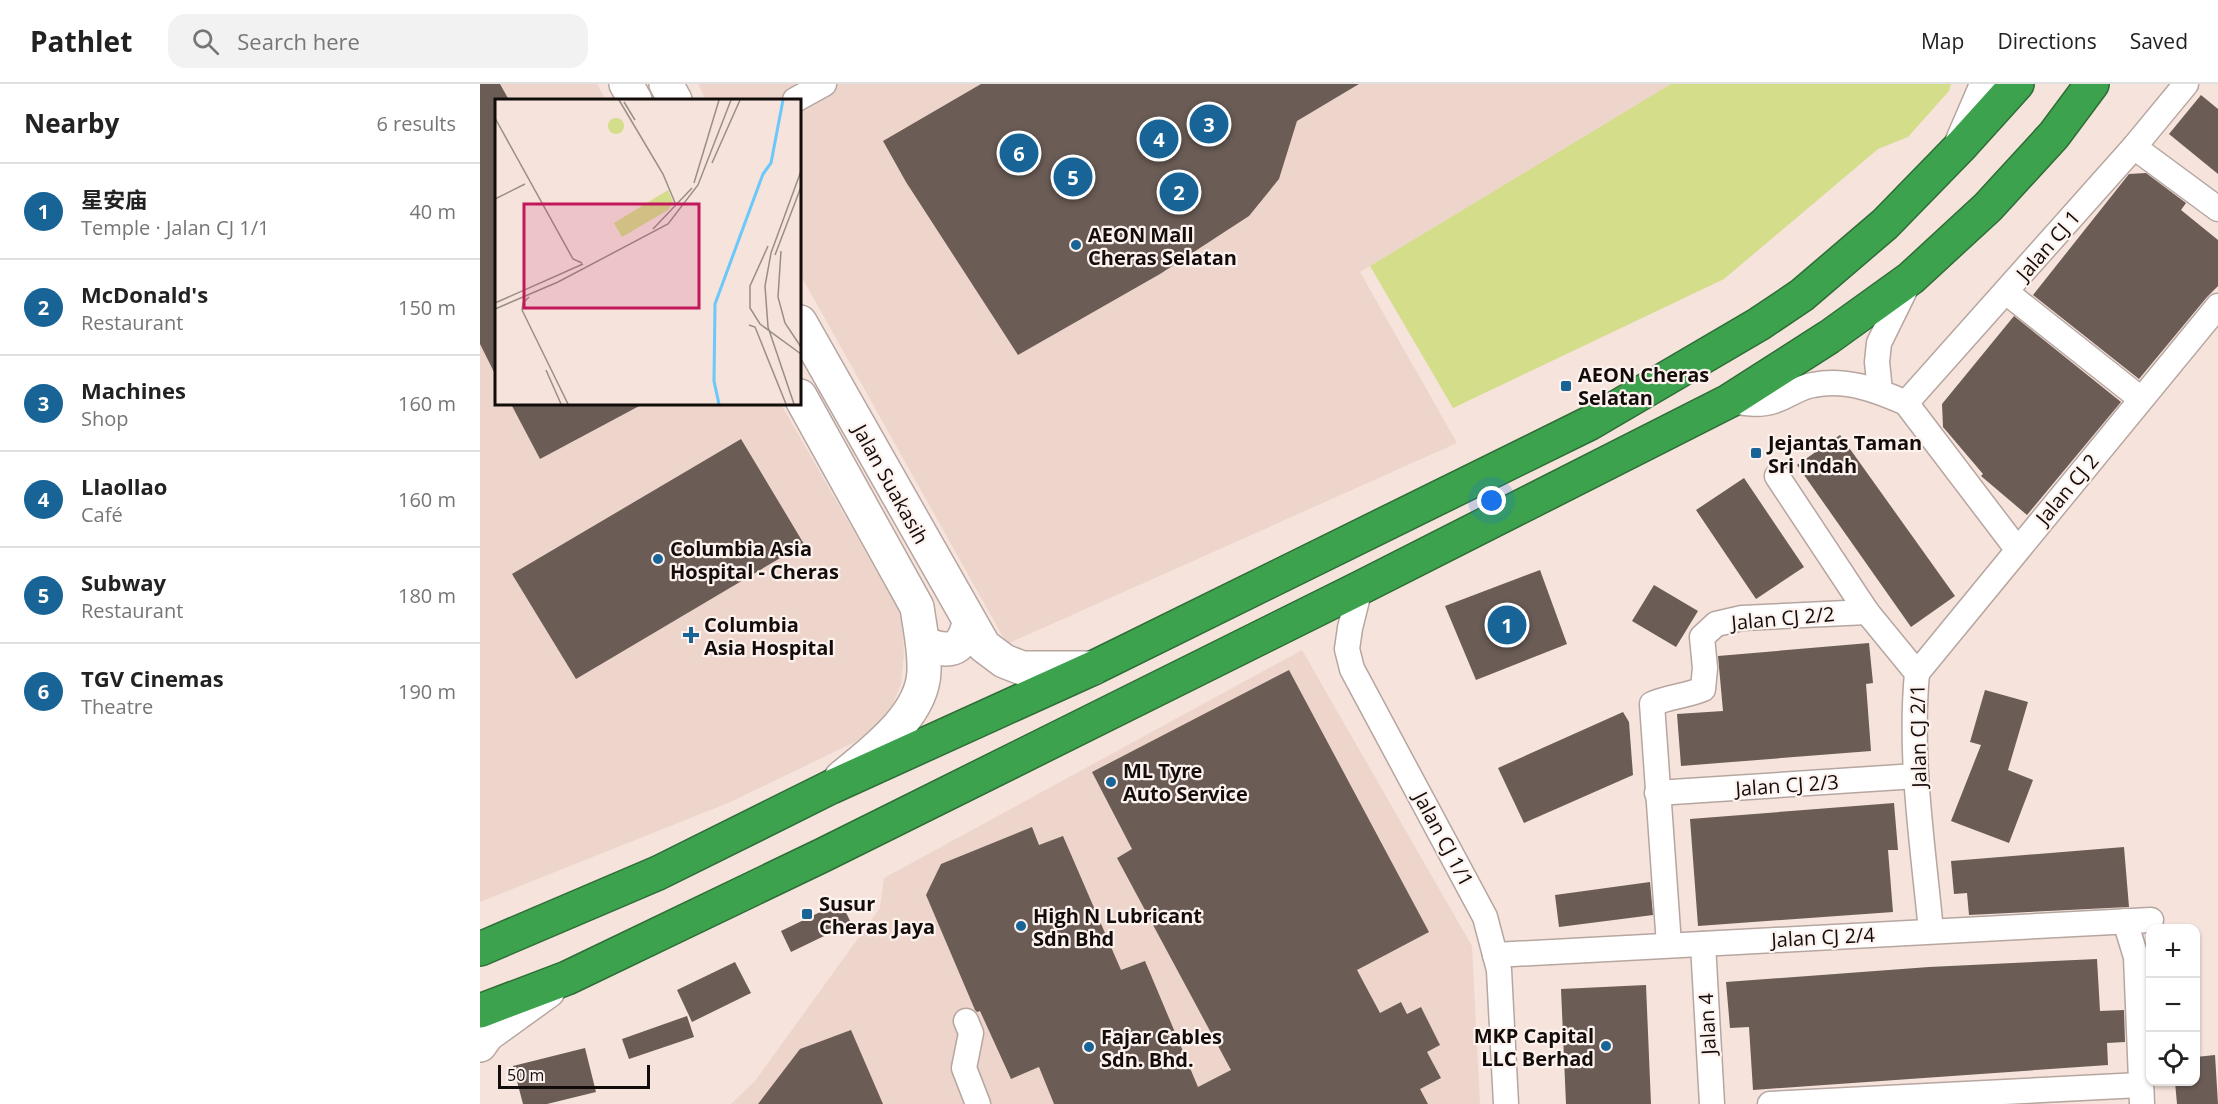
<!DOCTYPE html>
<meta charset="utf-8">
<style>
:root{--surface:#fff;--page:#f2f2f2;--text:#222;--muted:#767676;--line:#e0e0e0;--accent:#186497}
body{margin:0;font-family:"Open Sans","Noto Sans SC",sans-serif;background:var(--page);color:var(--text)}
.controls{position:absolute;right:18px;bottom:18px;display:grid;overflow:hidden;border-radius:12px;box-shadow:0 2px 4px #0004}
.controls button{width:54px;height:54px;display:grid;place-items:center;padding:0;border:0;border-bottom:2px solid var(--line);background:var(--surface);color:var(--text);font:30px sans-serif}
.scale{position:absolute;left:18px;bottom:15px;width:152px;box-sizing:border-box;padding-left:6px;border:3px solid #120d0a;border-top:0;font-size:16px;line-height:21px;white-space:nowrap;color:#120d0a;-webkit-text-stroke:4px #fdf2ee;paint-order:stroke}
.you{position:absolute;left:1012px;top:417px;width:21px;height:21px;margin:-15px;border:4px solid #fff;border-radius:50%;background:#1a73e8;box-shadow:0 0 0 9px #1a73e833}
.badge{display:grid;place-items:center;width:39px;height:39px;border-radius:50%;background:var(--accent);color:#fff;font-size:20px;font-weight:700}
.pin{position:absolute;translate:-50% -50%;border:3px solid #fff;box-shadow:0 2px 6px #0006}
.list{margin:0;padding:0;list-style:none}
h2{display:flex;justify-content:space-between;align-items:center;height:78px;margin:0;padding:0 24px;font-size:26px}
h2 small{font-size:20px;font-weight:400;color:var(--muted)}
.list li{display:grid;grid-template-columns:39px 1fr auto;gap:18px;align-items:center;box-sizing:border-box;height:96px;padding:0 24px;border-top:2px solid var(--line)}
.list b{display:block;font-size:22px;white-space:nowrap}
.list p{margin:0;font-size:20px;white-space:nowrap;color:var(--muted)}
.list em{font-size:20px;font-style:normal;color:var(--muted)}
.icon{flex:none;width:33px;height:33px;fill:none;stroke:currentColor;stroke-width:2;stroke-linecap:round;stroke-linejoin:round}
.map{position:relative;flex:none;width:1738px;height:1020px;overflow:hidden}
header{display:flex;align-items:center;gap:36px;box-sizing:border-box;height:84px;padding:0 30px;background:var(--surface);border-bottom:2px solid var(--line)}
header strong{font-size:28px}
nav{display:flex;gap:33px;margin-inline-start:auto;font-size:21px}
.search{width:420px;height:54px;background:var(--page);display:flex;align-items:center;gap:15px;box-sizing:border-box;padding:0 21px;border-radius:18px;color:var(--muted);font-size:22px}
main{display:flex}
aside{flex:1;background:var(--surface)}
.map>svg:first-child{display:block}
.built{fill:#eed5cb}
.green{fill:#d3dd8a}
.building{fill:#6b5c56}
.lines{fill:none;stroke-linecap:round;stroke-linejoin:round}
.street-casing{stroke:#b7a6a0;stroke-width:27}
.secondary-casing{stroke:#b7a6a0;stroke-width:36}
.highway-casing{stroke:#2d6e36;stroke-width:36}
.street{stroke:#fff;stroke-width:24}
.secondary{stroke:#fff;stroke-width:33}
.highway{stroke:#3ca24d;stroke-width:33}
.poi-dot{fill:#186497;stroke:#fdf2ee;stroke-width:2}
.labels{text-anchor:middle;dominant-baseline:central;stroke-width:4.5;stroke-linejoin:round;paint-order:stroke}
.poi-label{font-size:20px;font-weight:bold;fill:#120d0a;stroke:#fdf2ee;text-anchor:start}
.street-label{font-size:20px;fill:#120d0a;stroke:#fdf2ee}
.inset-river{fill:none;stroke:#6ac8fa;stroke-width:3}
.inset-road{fill:none;stroke:#9a8d88;stroke-width:1.5}
.view{fill:#c2185b;fill-opacity:0.15;stroke:#c2185b;stroke-width:3}
.inset-edge{fill:none;stroke:#120d0a;stroke-width:3}
</style>
<header>
<strong>Pathlet</strong>
<div class="search"><svg class="icon" aria-label="search" viewBox="0 0 24 24"><circle cx="10" cy="10" r="6"/><path d="M15 15l6 6"/></svg>Search here</div>
<nav><a>Map</a><a>Directions</a><a>Saved</a></nav>
</header>
<main>
<aside>
<h2>Nearby<small>6 results</small></h2>
<ul class="list">
<li><span class="badge">1</span><div><b>星安庙</b><p>Temple · Jalan CJ 1/1</p></div><em>40 m</em></li>
<li><span class="badge">2</span><div><b>McDonald's</b><p>Restaurant</p></div><em>150 m</em></li>
<li><span class="badge">3</span><div><b>Machines</b><p>Shop</p></div><em>160 m</em></li>
<li><span class="badge">4</span><div><b>Llaollao</b><p>Café</p></div><em>160 m</em></li>
<li><span class="badge">5</span><div><b>Subway</b><p>Restaurant</p></div><em>180 m</em></li>
<li><span class="badge">6</span><div><b>TGV Cinemas</b><p>Theatre</p></div><em>190 m</em></li>
</ul>
</aside>
<div class="map">
<svg width="1738" height="1020" viewBox="0 0 1738 1020">
<rect width="100%" height="100%" fill="#f5e3dc"/>
<g class="built">
<polygon points="0,0 117,0 126,16 16,16 16,320 301,320 422,532 424,570 421,600 411,625 395,642 375,658 248,719 0,818"/>
<polygon points="218,0 1192,0 880,188 977,359 527,560 320,190 320,16 226,16"/>
<polygon points="822,566 992,862 1000,1020 251,1020 275,997 400,824 404,794"/>
</g>
<polygon class="green" points="1191,0 1471,0 1469,7 1428,53 1398,65 1244,195 973,324 890,182"/>
<g class="building">
<polygon points="0,0 20,0 29,16 16,16 16,292 0,260"/>
<polygon points="501,0 879,0 817,37 799,95 769,132 680,190 538,271 426,98 403,57"/>
<polygon points="1721,11 1738,25 1738,90 1689,50"/>
<polygon points="1666,89 1706,119 1701,126 1738,156 1738,202 1727,213 1659,295 1553,211 1649,90"/>
<polygon points="1534,232 1641,318 1547,431 1501,392 1503,390 1463,343 1462,320"/>
<polygon points="31,320 163,320 60,375"/>
<polygon points="1360,351 1475,512 1431,543 1317,381"/>
<polygon points="261,355 324,460 96,595 32,490"/>
<polygon points="1264,394 1324,483 1276,515 1216,426"/>
<polygon points="1060,486 1087,560 996,596 965,522"/>
<polygon points="1174,501 1218,527 1196,563 1152,537"/>
<polygon points="1389,559 1393,599 1386,600 1391,667 1201,682 1197,630 1243,627 1238,572"/>
<polygon points="809,586 949,848 877,886 900,929 921,918 927,930 941,923 960,961 947,968 961,994 940,1005 948,1020 574,1020 559,983 531,995 500,927 497,928 495,926 446,811 461,780 552,743 559,761 583,752 641,886 665,877 718,1003 751,986 637,774 652,765 612,688"/>
<polygon points="1505,606 1548,618 1528,686 1553,696 1529,759 1471,737 1501,661 1490,658"/>
<polygon points="1143,628 1149,638 1153,691 1044,739 1018,684"/>
<polygon points="1414,719 1418,766 1408,766 1413,828 1218,842 1210,735"/>
<polygon points="1644,763 1649,823 1489,831 1487,809 1474,810 1471,777"/>
<polygon points="1170,798 1173,831 1079,843 1075,811"/>
<polygon points="361,818 371,839 311,868 301,847"/>
<polygon points="1617,875 1620,927 1644,926 1645,958 1627,959 1628,981 1273,1006 1269,943 1250,944 1246,898 1449,883"/>
<polygon points="255,878 271,909 212,938 197,906"/>
<polygon points="1166,901 1171,1020 1086,1020 1081,905"/>
<polygon points="207,932 214,953 149,975 142,955"/>
<polygon points="371,946 403,1020 278,1020 320,965"/>
<polygon points="105,964 116,1008 67,1020 43,1020 33,982"/>
<polygon points="1735,971 1738,1020 1697,1020 1695,998 1716,998 1716,973"/>
</g>
<g class="lines">
<g class="street-casing">
<g id="street">
<polyline points="315,16 344,0"/>
<polyline points="1654,63 1738,125"/>
<polyline points="1526,208 1661,315"/>
<polyline points="1400,307 1397,278 1399,259 1428,200"/>
<path d="M1249,317C1264,319 1279,322 1294,317C1307,313 1319,303 1333,301C1365,294 1397,306 1426,319L1537,465"/>
<polyline points="1426,319 1654,63 1706,0"/>
<path d="M1297,392L1387,528L1437,589C1429,675 1443,762 1451,847"/>
<polyline points="880,504 870,544 867,565 872,585 1005,833 1019,886 1026,1020"/>
<polyline points="1437,589 1738,222"/>
<polyline points="1177,709 1436,692"/>
<polyline points="1645,837 1656,873 1662,1020"/>
<polyline points="1223,860 1232,1020"/>
<path d="M1189,861L1172,620C1188,613 1206,612 1223,605L1225,584L1222,553L1236,540L1262,534L1387,528"/>
<polyline points="1015,871 1671,836"/>
<polyline points="486,937 491,949 484,984 498,1020"/>
<polyline points="1290,1020 1660,1001"/>
</g>
</g>
<g class="secondary-casing">
<g id="secondary">
<polyline points="146,0 155,16"/>
<polyline points="186,0 195,16"/>
<polyline points="1482,58 1507,0"/>
<polyline points="320,238 504,562 524,577 542,584 613,584"/>
<path d="M320,312L437,523C440,545 445,566 444,588C442,632 393,667 361,694"/>
<path d="M443,559C468,569 482,569 489,539"/>
<polyline points="0,961 7,951 68,907"/>
</g>
</g>
<g class="highway-casing">
<g id="highway">
<polyline points="0,865 178,789 351,703 613,584 1110,339 1279,240 1322,211 1405,140 1481,62 1537,0"/>
<polyline points="0,927 87,894 343,771 880,504 1249,317 1349,253 1431,194 1508,123 1574,51 1612,0"/>
</g>
</g>
<use href="#street" class="street"/>
<use href="#secondary" class="secondary"/>
<use href="#highway" class="highway"/>
</g>
<g class="poi-dot">
<circle cx="596" cy="161" r="6"/>
<rect x="1080" y="296" width="12" height="12" rx="3"/>
<rect x="1270" y="363" width="12" height="12" rx="3"/>
<circle cx="178" cy="475" r="6"/>
<path d="M208 542h6v6h6v6h-6v6h-6v-6h-6v-6h6z"/>
<circle cx="631" cy="698" r="6"/>
<rect x="321" y="824" width="12" height="12" rx="3"/>
<circle cx="541" cy="842" r="6"/>
<circle cx="1126" cy="962" r="6"/>
<circle cx="609" cy="963" r="6"/>
</g>
<g class="labels">
<g class="poi-label">
<text x="608" y="150">AEON Mall<tspan x="608" dy="23">Cheras Selatan</tspan></text>
<text x="1098" y="290">AEON Cheras<tspan x="1098" dy="23">Selatan</tspan></text>
<text x="1288" y="358">Jejantas Taman<tspan x="1288" dy="23">Sri Indah</tspan></text>
<text x="190" y="464">Columbia Asia<tspan x="190" dy="23">Hospital - Cheras</tspan></text>
<text x="224" y="540">Columbia<tspan x="224" dy="23">Asia Hospital</tspan></text>
<text x="643" y="686">ML Tyre<tspan x="643" dy="23">Auto Service</tspan></text>
<text x="339" y="819">Susur<tspan x="339" dy="23">Cheras Jaya</tspan></text>
<text x="553" y="831">High N Lubricant<tspan x="553" dy="23">Sdn Bhd</tspan></text>
<text x="1114" y="951" text-anchor="end">MKP Capital<tspan x="1114" dy="23">LLC Berhad</tspan></text>
<text x="621" y="952">Fajar Cables<tspan x="621" dy="23">Sdn. Bhd.</tspan></text>
</g>
<g class="street-label">
<text transform="translate(1568 161) rotate(-49)">Jalan CJ 1</text>
<text transform="translate(411 400) rotate(61)">Jalan Suakasih</text>
<text transform="translate(1587 405) rotate(-50)">Jalan CJ 2</text>
<text transform="translate(1303 534) rotate(-5)">Jalan CJ 2/2</text>
<text transform="translate(1438 652) rotate(-91)">Jalan CJ 2/1</text>
<text transform="translate(1307 701) rotate(-4)">Jalan CJ 2/3</text>
<text transform="translate(964 755) rotate(62)">Jalan CJ 1/1</text>
<text transform="translate(1343 853) rotate(-3)">Jalan CJ 2/4</text>
<text transform="translate(1227 940) rotate(-93)">Jalan 4</text>
</g>
</g>
<g transform="translate(15 15)">
<rect width="306" height="306" fill="#f5e3dc"/>
<path d="M113 27a8 8 0 1 1 16 0a8 8 0 1 1-16 0ZM173,91L178,103L173,111L127,138L119,124Z" fill="#d3dd8a"/>
<path class="inset-river" d="M224,305L219,282L220,205L268,75L276,64L288,1"/>
<path class="inset-road" d="M124,1L168,75L181,106M129,3L140,21M0,19L78,160L87,164M217,64L245,1M199,84L224,1M0,100L30,85M158,130L197,89M273,147L255,187V209L265,225L306,255M286,152L283,198L290,224L306,248M280,156L306,88M34,198L28,204L27,211L73,305M0,204L88,165M0,210L63,183L173,125L203,86L236,1M254,226L260,228L291,305M51,271L66,305M299,305L273,228L270,187L276,154L306,72"/>
<path class="view" d="M29,105H204V209H29Z"/>
<rect width="306" height="306" class="inset-edge"/>
</g>
</svg>
<div class="controls">
<button>+</button>
<button>−</button>
<button><svg class="icon" aria-label="locate" viewBox="0 0 24 24"><circle cx="12" cy="12" r="6"/><path d="M12 2v4M12 18v4M2 12h4M18 12h4"/></svg></button>
</div>
<div class="scale">50 m</div>
<div class="you"></div>
<div class="pin badge" style="left:1027px;top:541px">1</div>
<div class="pin badge" style="left:699px;top:108px">2</div>
<div class="pin badge" style="left:729px;top:40px">3</div>
<div class="pin badge" style="left:679px;top:55px">4</div>
<div class="pin badge" style="left:593px;top:93px">5</div>
<div class="pin badge" style="left:539px;top:69px">6</div>
</div>
</main>
